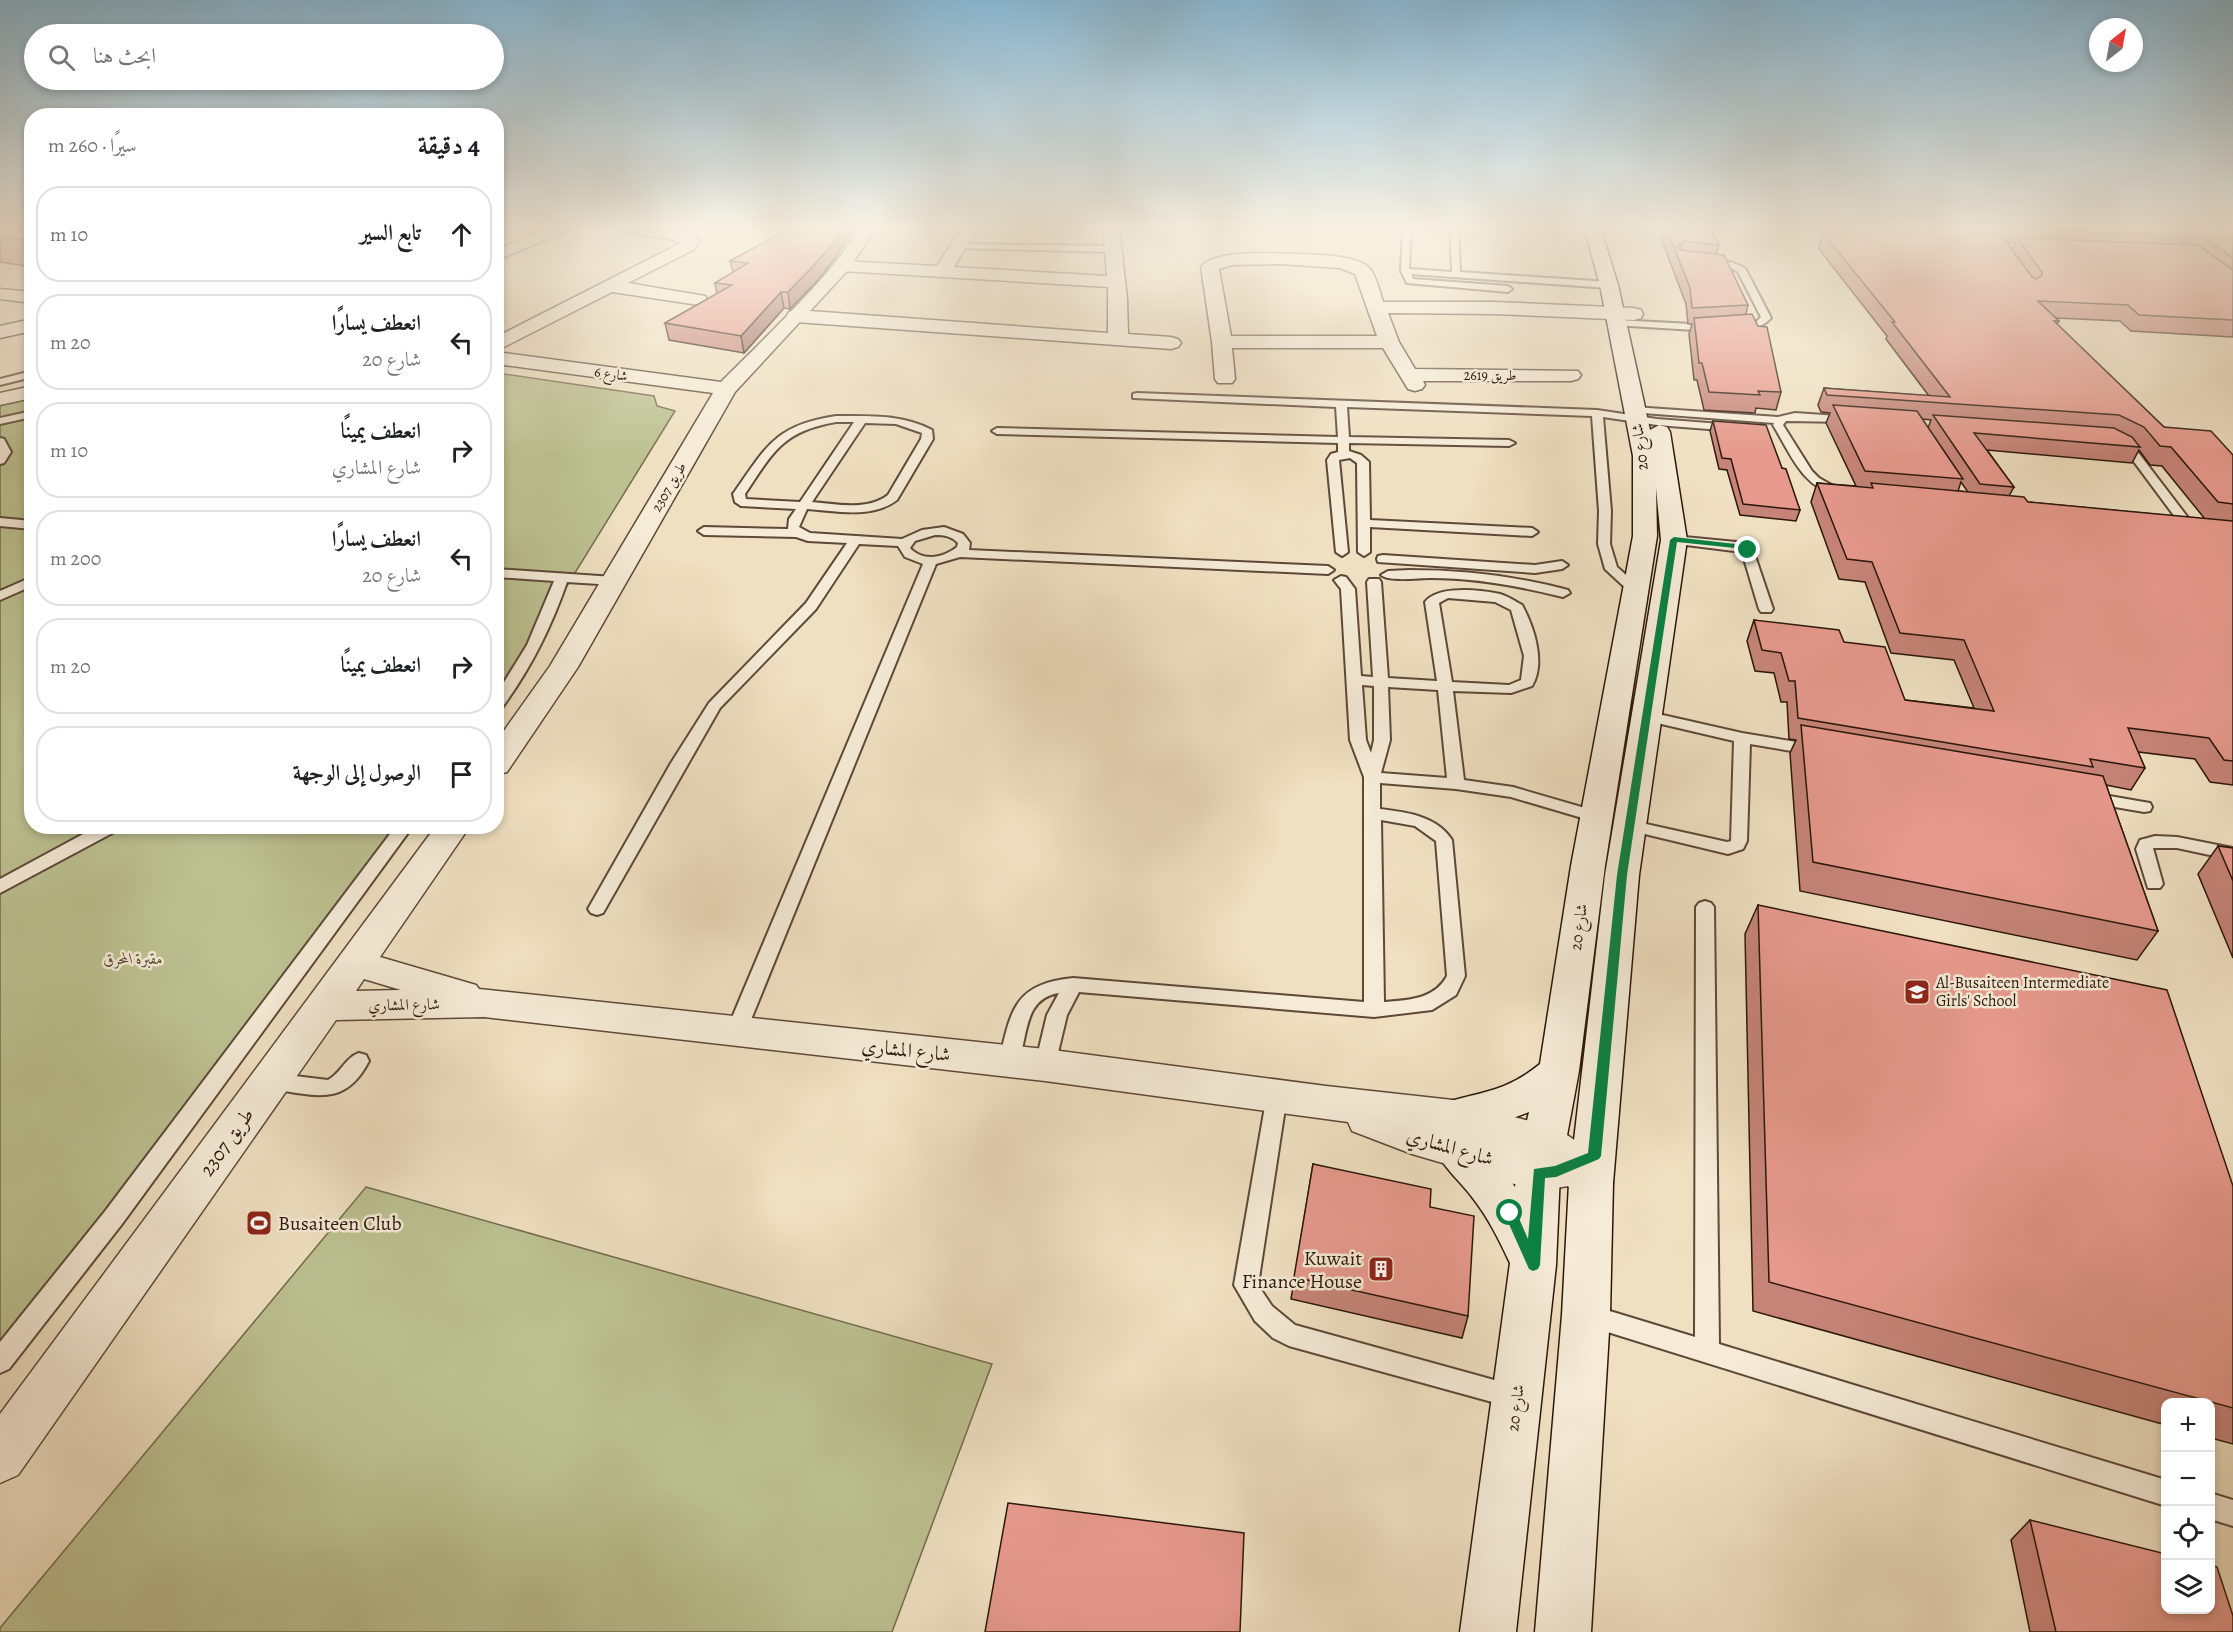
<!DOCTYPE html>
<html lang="ar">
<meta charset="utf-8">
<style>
:root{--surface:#fff;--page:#f2f2f2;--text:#202124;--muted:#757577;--line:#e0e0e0}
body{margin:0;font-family:Alegreya,Amiri,serif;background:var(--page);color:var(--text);direction:rtl}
.controls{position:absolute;right:18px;bottom:18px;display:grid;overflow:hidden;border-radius:12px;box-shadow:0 3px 9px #0003}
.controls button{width:54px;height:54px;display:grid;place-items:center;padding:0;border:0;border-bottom:2px solid var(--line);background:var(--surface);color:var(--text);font:30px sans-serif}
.compass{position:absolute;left:2089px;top:18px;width:54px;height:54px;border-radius:50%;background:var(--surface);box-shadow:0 3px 9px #0003;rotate:31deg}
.stop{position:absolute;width:18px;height:18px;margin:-14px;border:4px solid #0b8043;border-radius:50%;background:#fff}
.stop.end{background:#0b8043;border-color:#fff;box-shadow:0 2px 6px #0008}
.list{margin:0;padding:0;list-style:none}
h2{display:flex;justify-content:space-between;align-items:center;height:78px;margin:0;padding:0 24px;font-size:26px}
h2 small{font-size:20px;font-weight:400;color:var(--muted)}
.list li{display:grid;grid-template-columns:39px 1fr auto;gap:18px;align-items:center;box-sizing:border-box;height:96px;margin:0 12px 12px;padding:0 12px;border:2px solid var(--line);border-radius:24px}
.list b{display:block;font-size:22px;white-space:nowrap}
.list p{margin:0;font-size:20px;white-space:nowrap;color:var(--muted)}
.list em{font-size:20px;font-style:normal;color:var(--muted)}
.icon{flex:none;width:33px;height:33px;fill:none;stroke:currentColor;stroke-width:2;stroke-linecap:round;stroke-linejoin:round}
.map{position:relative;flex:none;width:2233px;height:1632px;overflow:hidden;direction:ltr}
.search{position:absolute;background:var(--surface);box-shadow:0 3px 9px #0003;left:24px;top:24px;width:480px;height:66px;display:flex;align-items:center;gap:15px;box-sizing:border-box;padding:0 21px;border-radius:33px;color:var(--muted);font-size:22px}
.panel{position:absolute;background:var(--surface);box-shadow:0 3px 9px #0003;left:24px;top:108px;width:480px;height:726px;border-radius:24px;direction:rtl}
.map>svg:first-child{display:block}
.green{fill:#bcc191;stroke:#746c4e;stroke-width:1.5}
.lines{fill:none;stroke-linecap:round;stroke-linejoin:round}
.service-casing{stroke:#5d4938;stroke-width:4}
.minor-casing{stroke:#5d4938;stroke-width:3}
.tertiary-casing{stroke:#5d4938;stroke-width:3}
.secondary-casing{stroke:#2c170b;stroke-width:3}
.service{fill:#f5ebd7;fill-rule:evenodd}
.minor{fill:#f5ebd7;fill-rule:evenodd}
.tertiary{fill:#f5ebd7;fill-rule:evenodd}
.secondary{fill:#f5ebd7;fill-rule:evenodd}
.wall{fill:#c68478;stroke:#2c170b;stroke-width:1.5;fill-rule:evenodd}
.shaded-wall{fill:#a16b62;stroke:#2c170b;stroke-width:1.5}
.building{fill:#e6998c;stroke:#2c170b;stroke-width:1.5}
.route{fill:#0b8043}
.labels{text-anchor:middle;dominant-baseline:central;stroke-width:5;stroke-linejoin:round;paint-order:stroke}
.far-street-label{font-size:14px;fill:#2c170b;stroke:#f5ebd7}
.street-label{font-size:16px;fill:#2c170b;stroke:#f5ebd7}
.park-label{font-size:16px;font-style:italic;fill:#574a33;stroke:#f5ebd7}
.poi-label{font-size:16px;fill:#2c170b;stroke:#f5ebd7;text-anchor:start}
.near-street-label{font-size:20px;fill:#2c170b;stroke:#f5ebd7}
.near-poi-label{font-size:20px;fill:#2c170b;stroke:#f5ebd7;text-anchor:start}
</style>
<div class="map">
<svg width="2233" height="1632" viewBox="0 0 2233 1632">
<rect width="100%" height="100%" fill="#efe0c1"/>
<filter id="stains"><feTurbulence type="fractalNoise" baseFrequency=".00333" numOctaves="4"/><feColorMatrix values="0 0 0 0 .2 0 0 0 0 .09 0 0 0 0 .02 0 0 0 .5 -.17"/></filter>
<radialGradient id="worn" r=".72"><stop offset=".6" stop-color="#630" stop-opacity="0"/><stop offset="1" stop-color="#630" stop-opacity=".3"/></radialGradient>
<g class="green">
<polygon points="497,373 654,396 657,406 675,411 497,699"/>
<polygon points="31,396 32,826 402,827 0,1349 0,403"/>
<polygon points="366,1187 992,1364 892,1632 0,1632 0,1628"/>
</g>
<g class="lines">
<g class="service-casing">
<g id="service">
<polygon points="1403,227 1411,227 1409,269 1452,272 1450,227 1458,227 1460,272 1609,282 1613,285 1609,288 1411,274 1413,279 1508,286 1512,289 1508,292 1407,283 1401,271"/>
<polygon points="2175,227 2183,227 2186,233 2179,239 2185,247 2184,249 2178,249 2170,239 2178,232"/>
<polygon points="958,244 1113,246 1117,249 1113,252 955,248 955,244"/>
<path d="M1704,261L1731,262L1745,268L1771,318C1762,328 1747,331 1734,329V325L1756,322L1761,317L1738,272L1729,267L1704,265Z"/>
<polygon points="1616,320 1711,325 1716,328 1711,331 1613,325 1611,323"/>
<polygon points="32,371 32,377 0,385 0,379"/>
<polygon points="1137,393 1597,410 1657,419 1734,425 1739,428 1734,431 1657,425 1603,417 1611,511 1610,544 1617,567 1642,589 1635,593 1630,592 1605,569 1598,544 1599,511 1592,416 1347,407 1349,437 1509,440 1515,443 1509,446 1349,443 1349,451 1361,455 1369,462 1370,520 1532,528 1538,532 1532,536 1370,527 1370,552 1364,556 1358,552 1357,463 1350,458 1339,460 1348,552 1342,556 1336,552 1327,460 1331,454 1338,452 1338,443 997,434 992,431 997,428 1338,437 1336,407 1133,398 1133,394"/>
<path d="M1634,407L1778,417L1795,413L1853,417L1854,419L1849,422L1786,421L1783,425L1812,471L1819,478L1844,492L1838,496C1801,486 1791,454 1773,425L1774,423L1630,412V408Z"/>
<polygon points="32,411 32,417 0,424 0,418"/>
<path d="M836,416C869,416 902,414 932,430L933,439L897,500C872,519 837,511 807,509L799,527L810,533L902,539L922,530L944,527L963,534L970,543L969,550L1328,566L1334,570L1328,574L960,557L936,564L746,1032L743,1037L736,1039L729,1037L726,1032L923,564L905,557L898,546L859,544L816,609L720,708L603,913L597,915L591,913L588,909L671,763L709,703L806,603L847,543L808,541L796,537L704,535L698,531L704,527L788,529L789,519L796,509L741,506L735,502L733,494C766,447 775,425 836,416ZM836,422H854L800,502L746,499L745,494C773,452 783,431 836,422ZM865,423L896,424L922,433L921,439L888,495C867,511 837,504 812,502ZM935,535C945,535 951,536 958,543L957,547C943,558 923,562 910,548L915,541Z"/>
<polygon points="0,438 4,439 11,452 4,463 0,464"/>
<polygon points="2119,439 2134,447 2192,523 2194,526 2192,529 2184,529 2126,451 2113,442"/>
<polygon points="0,518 32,521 32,529 0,526"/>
<polygon points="1674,536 1736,542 1752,547 1773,609 1771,612 1761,612 1759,609 1742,552 1670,543 1668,540"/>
<polygon points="1383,555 1535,565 1562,561 1568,565 1562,569 1535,573 1378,562 1377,559 1378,556"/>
<path d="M496,569L614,577L621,581L614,585L567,582C551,628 530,670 501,709L496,710V695L527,645L554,581L496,577Z"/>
<path d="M1410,570C1464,570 1516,576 1568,590L1570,593L1563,597C1519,586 1476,578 1431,578C1419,578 1389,582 1381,575L1388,571Z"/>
<path d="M1341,576L1346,577L1355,589L1361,676L1373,677L1367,582L1369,579H1379L1381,582L1388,678L1437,681L1425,602C1438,585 1480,590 1500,594C1507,596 1515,601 1522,605C1534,627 1546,663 1532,686L1511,693L1453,691L1464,780L1513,787L1602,813L1604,817L1602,821L1596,822L1511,797L1456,789L1380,783V809C1406,812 1437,816 1452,840L1465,976L1456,995L1432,1010L1374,1017L1079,992L1067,1015L1055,1065L1052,1071L1045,1073L1038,1071L1035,1065L1047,1015L1059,993C1021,999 1029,1041 1016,1067L1009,1069L1002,1067L999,1061C1011,1010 1014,984 1073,978L1364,1002V777L1350,740L1341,589L1334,580ZM1448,598L1495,602L1511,610L1524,656L1521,680L1509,685L1452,682L1439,603ZM1362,685L1374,686V740L1371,753L1366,740ZM1388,687L1438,690L1447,778L1381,773L1390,740ZM1381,820L1415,826L1436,841L1447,976C1434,1000 1407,1000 1384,1002Z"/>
<polygon points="32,577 32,586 0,600 0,591"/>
<polygon points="1645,711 1742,733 1815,745 1823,750 1815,755 1750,744 1747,841 1743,849 1728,854 1628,830 1622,829 1620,825 1622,821 1628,820 1727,842 1731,841 1734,741 1640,719 1637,716"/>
<polygon points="2092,793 2144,802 2150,803 2152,807 2150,811 2144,812 2086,802 2084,798 2086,794"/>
<polygon points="98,826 120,826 118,830 0,893 0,879"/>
<polygon points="396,826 413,826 122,1224 9,1369 0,1373 0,1342 106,1210"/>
<polygon points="2155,836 2177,837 2233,848 2233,860 2177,848 2153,848 2163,884 2160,888 2148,888 2136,849 2140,840"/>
<polygon points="1705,901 1711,903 1714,907 1719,1344 2166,1480 2166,1506 1582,1324 1578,1316 1582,1308 1590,1305 1695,1337 1696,907 1699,903"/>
<path d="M359,1053L366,1055L369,1061C344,1109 314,1094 270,1089L263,1087L260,1081L263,1075L270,1073L328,1080C341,1073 345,1058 359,1053Z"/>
<polygon points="1277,1087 1284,1089 1287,1095 1258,1285 1272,1306 1295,1325 1523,1388 1526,1396 1523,1404 1514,1408 1289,1346 1273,1338 1255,1321 1234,1285 1267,1095 1270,1089"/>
<polygon points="2210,1493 2233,1500 2233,1526 2210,1519"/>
</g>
</g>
<g class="minor-casing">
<g id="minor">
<polygon points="549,227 570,227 568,230 496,261 496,250"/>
<path d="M616,227C639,226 683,220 699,241L695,249L628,283L705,296L708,300L705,304L699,305L612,292L496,351V337L681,243C665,235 625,237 616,227Z"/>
<polygon points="962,227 978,227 954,267 1107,276 1103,227 1119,227 1127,299 1128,334 1171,337 1178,339 1181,343 1178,347 1171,349 796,322 789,320 787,316 789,312 796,310 1108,333 1108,287 842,271 836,270 833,266 836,262 842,261 937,266"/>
<path d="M1301,254C1318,255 1361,255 1371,270C1377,279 1380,292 1383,302H1494L1634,308L1641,310L1643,314L1641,318L1634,320L1494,314L1388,313L1399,342L1415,369L1578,371L1581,375L1578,379L1571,381H1423L1425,385L1422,389L1415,391L1408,389L1383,348H1232L1235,379L1232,383H1218L1215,379L1212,342L1201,267C1216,248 1278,254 1301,254ZM1280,264L1340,268L1355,274L1377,336H1231L1219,269L1232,265Z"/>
<polygon points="32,319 32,331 0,338 0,326"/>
<polygon points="32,386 32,398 0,405 0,393"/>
</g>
</g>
<g class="tertiary-casing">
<g id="tertiary">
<path d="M856,227H872V234L848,270L735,392L578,667L507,772L496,775V742L550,666L713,393L496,364V352L721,382C744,358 856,253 856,227Z"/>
<polygon points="0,289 32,292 32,303 0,299"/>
<path d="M436,826H470L380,957L476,985L479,989L1045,1049L1326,1086L1453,1100L1558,1129L1591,1151L1606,1170L1613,1183L1606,1196C1589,1202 1579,1201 1568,1186L1538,1191L1412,1154L1352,1131L1348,1122L1045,1081L484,1017L336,1020L18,1475L0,1483V1414ZM364,979L401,990L356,991Z"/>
</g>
</g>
<g class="secondary-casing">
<path id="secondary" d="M1584,227H1600L1618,285L1650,430L1659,425L1667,427L1670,432L1687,540L1639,875L1613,1183L1610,1315L1591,1632H1535L1562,1315L1569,1183L1605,875L1661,540L1656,488L1657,536L1605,866L1579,1071L1560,1173L1556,1265L1516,1632H1460L1510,1263C1499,1240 1488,1217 1472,1197C1459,1180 1443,1167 1434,1148L1440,1136L1449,1132L1438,1129L1432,1117L1438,1105C1480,1091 1503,1094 1540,1064L1571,866L1633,536V456L1600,285ZM1529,1112L1522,1141L1515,1187C1502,1168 1483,1140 1461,1132L1497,1124Z"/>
</g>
<use href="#service" class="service"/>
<use href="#minor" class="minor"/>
<use href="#tertiary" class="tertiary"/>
<use href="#secondary" class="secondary"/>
</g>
<g class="wall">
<polygon points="0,227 32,227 32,267 0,262"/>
<polygon points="792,227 851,227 852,231 836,257 818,280 790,309 784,308 744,353 669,340 665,323 717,294 715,283 733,273 730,261"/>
<polygon points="1664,227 1710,227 1719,245 1716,254 1748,305 1746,314 1781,392 1776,410 1756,408 1755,413 1704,410 1697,380 1694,380 1689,334 1692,324 1688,324 1686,304 1661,238"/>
<path d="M1825,227H2178L2177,229L2184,236L2186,230L2184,227H2233V337L2131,331L2120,321L2056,318L2059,321L2057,324L2164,427L2233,455V785L2210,782L2195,759L2138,752L2145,768L2131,790L2106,785L2158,931L2137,960L1800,891L1790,753L1796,740L1789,739L1787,702H1781L1774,673L1755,671L1747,641L1754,620L1844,642L1905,700L1974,708L1954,660L1891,653L1865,582L1839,579L1811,502L1817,483L1856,486L1826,423L1830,413L1821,412L1818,405L1824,388L1929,396L1886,339L1887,336L1818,248L1823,233H1828ZM2182,241L2187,245H2180ZM2007,243H2015L2012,250ZM1922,419L1931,420L1928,428ZM1987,450L2132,463L2139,450L2150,465L2162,466L2205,519L2028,502L2009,496L2014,487ZM1961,482L1968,492L1958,491Z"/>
<polygon points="1713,421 1782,468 1800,510 1796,521 1740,515 1727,470 1719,469 1710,431"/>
<polygon points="2218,846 2233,848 2233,958 2198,874"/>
<polygon points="1758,905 2233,1186 2233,1444 2211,1438 2211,1402 2166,1402 2166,1425 1753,1311 1745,934"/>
<polygon points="1313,1164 1430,1207 1468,1316 1462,1338 1291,1299"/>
<polygon points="2030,1520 2233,1632 2030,1632 2011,1540"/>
</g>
<g class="shaded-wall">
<polygon points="0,227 24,227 32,239 32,251 26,240 0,237"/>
<polygon points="844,227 851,227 852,231 836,257 818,280 790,309 788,292"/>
<polygon points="1683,241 1679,256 1677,247"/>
<polygon points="781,292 784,308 744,353 741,336"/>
</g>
<g class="building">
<polygon points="19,227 32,227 32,239 26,240 0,237 0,231"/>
<polygon points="792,227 844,227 834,242 815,264 788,292 781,292 741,336 665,323 732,285 715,283 748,263 730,261"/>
<polygon points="1666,227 1710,227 1719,245 1683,241 1677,247 1680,250 1724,255 1748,305 1692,308 1690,288"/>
<polygon points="1838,227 1994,227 2002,236 2032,277 2036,279 2042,275 2042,272 2017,238 2198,245 2233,270 2233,320 2139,315 2128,305 2038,301 2059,321 2054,321 2164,427 2211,431 2233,455 2233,504 2218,502 2171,447 2160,446 2144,427 2119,415 1827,395 1824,388 1950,397 1892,322 1895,322 1823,233 1842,234"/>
<polygon points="2009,227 2175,227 2175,228 2184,236 2010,228"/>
<polygon points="2189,227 2233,227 2233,258"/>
<polygon points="1752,314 1758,326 1767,327 1781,392 1758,391 1760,395 1709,392 1702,363 1699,363 1694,318"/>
<polygon points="1833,405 1917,411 1963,479 1865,471"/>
<polygon points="1933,415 2114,428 2132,437 2140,447 1974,433 2014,487 1980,484"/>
<polygon points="1713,421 1766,425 1782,468 1786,469 1800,510 1743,504 1731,459 1722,458"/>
<polygon points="1817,483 1873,488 1871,483 2024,497 2028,502 2233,521 2233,761 2224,760 2209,738 2128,728 2145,768 2090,759 2093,767 1798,718 1795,681 1789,681 1781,653 1762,650 1754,620 1839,630 1844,642 1885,647 1905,700 1994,711 1964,640 1900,633 1872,562 1847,559"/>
<polygon points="1801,725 2103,776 2158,931 1813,862"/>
<polygon points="2218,846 2233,848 2233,881"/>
<polygon points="1758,905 2167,990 2233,1186 2233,1408 1769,1282"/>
<polygon points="1313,1164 1431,1189 1430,1207 1474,1216 1468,1316 1294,1277"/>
<polygon points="1008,1503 1244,1533 1240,1632 985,1632"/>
<polygon points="2030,1520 2166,1554 2166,1610 2211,1610 2211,1565 2217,1567 2233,1616 2233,1632 2056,1632"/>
</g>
<linearGradient id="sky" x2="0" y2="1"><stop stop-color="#89b8d3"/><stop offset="0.5" stop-color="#f8f1e3"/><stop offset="1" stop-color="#f8f1e3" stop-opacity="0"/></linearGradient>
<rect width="2233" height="455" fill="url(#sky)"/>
<polygon class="route" points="1674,537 1736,544 1752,550 1748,553 1735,548 1677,542 1627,875 1601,1156 1599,1159 1556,1177 1545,1178 1540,1265 1538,1269 1533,1271 1529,1269 1504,1213 1506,1209 1515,1209 1528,1239 1534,1169 1555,1166 1588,1153 1617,875 1670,540"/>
<defs>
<g id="school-square" transform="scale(1.35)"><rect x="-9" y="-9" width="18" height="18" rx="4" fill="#8f2418" stroke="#f5ebd7"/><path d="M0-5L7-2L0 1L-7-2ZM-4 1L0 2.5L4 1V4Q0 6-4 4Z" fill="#fff"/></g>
<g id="stadium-square" transform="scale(1.35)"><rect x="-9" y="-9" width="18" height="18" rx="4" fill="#8f2418" stroke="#f5ebd7"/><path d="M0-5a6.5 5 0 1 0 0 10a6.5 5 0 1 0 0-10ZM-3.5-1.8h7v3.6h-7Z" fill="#fff"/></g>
<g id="building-square" transform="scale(1.35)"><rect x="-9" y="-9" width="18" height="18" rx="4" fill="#8f2418" stroke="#f5ebd7"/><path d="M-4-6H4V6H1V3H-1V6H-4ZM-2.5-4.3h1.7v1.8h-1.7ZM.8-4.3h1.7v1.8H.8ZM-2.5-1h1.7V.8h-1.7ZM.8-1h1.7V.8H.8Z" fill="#fff"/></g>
</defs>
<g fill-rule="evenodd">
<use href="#school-square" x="1917" y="992"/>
<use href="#stadium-square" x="259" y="1223"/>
<use href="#building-square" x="1381" y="1269"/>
</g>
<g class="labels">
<g class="far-street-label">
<text transform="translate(611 374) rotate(8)">شارع 6</text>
<text x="1490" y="375">طريق 2619</text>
<text transform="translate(669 487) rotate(-60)">طريق 2307</text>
</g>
<g class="street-label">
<text transform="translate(1640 447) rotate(-97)">شارع 20</text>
<text transform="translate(1579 927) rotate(-82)">شارع 20</text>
<text transform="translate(404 1005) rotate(-1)">شارع المشاري</text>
<text transform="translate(1516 1408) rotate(-83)">شارع 20</text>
</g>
<g class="park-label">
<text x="133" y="959">مقبرة المحرق</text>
</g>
<g class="poi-label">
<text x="1936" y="983">Al-Busaiteen Intermediate<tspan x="1936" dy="18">Girls' School</tspan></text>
</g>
<g class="near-street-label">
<text transform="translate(906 1050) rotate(6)">شارع المشاري</text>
<text transform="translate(227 1142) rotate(-55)">طريق 2307</text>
<text transform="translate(1450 1147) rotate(16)">شارع المشاري</text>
</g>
<g class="near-poi-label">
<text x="278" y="1223">Busaiteen Club</text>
<text x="1362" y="1258" text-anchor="end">Kuwait<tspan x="1362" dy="23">Finance House</tspan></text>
</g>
</g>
<rect width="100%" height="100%" filter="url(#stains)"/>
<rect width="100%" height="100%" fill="url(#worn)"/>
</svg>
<div class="controls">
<button>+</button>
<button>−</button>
<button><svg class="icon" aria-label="locate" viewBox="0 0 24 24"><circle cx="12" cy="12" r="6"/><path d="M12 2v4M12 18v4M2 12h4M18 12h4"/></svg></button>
<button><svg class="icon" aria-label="layers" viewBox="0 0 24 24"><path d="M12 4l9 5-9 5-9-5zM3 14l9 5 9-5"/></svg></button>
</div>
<svg class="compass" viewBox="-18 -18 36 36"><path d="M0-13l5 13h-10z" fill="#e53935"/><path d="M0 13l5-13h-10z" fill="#757577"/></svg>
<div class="stop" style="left:1510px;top:1213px"></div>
<div class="stop end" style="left:1748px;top:550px"></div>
<div class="search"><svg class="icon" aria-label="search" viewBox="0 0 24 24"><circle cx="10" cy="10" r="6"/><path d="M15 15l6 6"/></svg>ابحث هنا</div>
<section class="panel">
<h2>4 دقيقة<small>سيرًا · 260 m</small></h2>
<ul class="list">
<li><svg class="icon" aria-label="ahead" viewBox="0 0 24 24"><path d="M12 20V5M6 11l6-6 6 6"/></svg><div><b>تابع السير</b></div><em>10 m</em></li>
<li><svg class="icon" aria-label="left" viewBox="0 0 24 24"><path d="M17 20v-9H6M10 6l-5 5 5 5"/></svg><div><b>انعطف يسارًا</b><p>شارع 20</p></div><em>20 m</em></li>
<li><svg class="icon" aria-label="right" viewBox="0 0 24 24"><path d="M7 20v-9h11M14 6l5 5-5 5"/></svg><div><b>انعطف يمينًا</b><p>شارع المشاري</p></div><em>10 m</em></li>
<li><svg class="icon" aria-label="left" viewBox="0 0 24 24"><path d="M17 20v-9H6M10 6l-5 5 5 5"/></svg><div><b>انعطف يسارًا</b><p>شارع 20</p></div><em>200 m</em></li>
<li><svg class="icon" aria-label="right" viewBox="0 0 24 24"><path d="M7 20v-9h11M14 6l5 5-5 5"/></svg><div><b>انعطف يمينًا</b></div><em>20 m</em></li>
<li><svg class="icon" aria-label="arrive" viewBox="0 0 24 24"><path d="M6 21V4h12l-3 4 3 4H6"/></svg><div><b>الوصول إلى الوجهة</b></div></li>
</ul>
</section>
</div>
